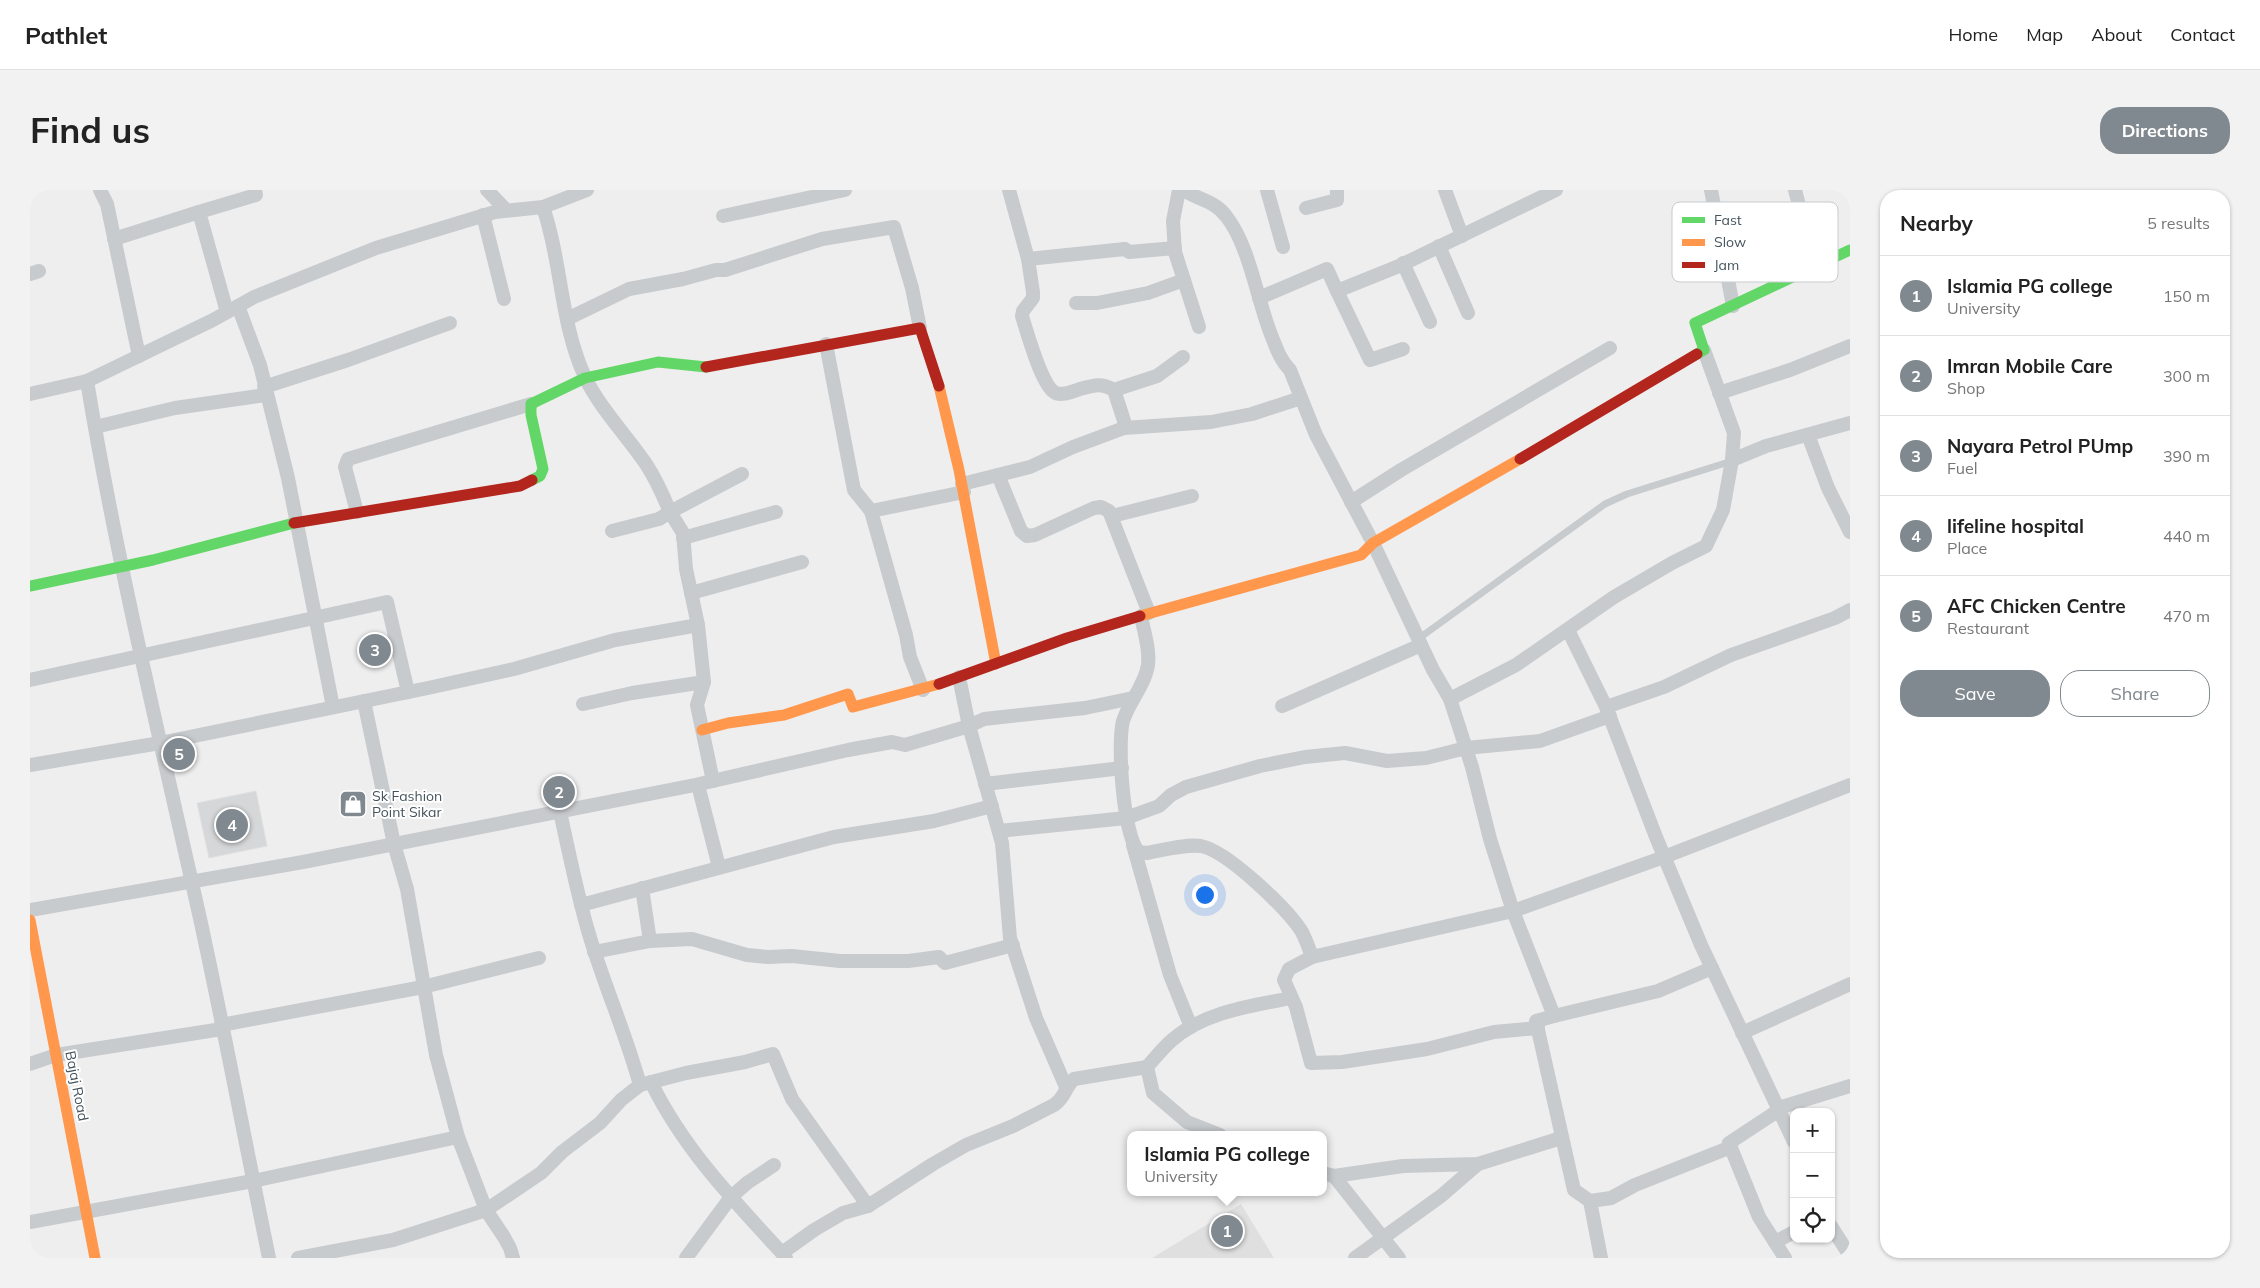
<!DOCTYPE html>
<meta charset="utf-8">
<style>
:root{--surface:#fff;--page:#f2f2f2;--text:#222;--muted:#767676;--line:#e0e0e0;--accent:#80898f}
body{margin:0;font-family:Mulish,sans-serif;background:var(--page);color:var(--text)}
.controls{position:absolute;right:15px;bottom:15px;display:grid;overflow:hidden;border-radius:10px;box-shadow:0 1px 4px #0004}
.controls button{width:45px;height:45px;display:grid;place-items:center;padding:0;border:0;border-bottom:1px solid var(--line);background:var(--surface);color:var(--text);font:25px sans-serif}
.you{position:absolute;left:1174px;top:704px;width:18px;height:18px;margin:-12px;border:4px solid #fff;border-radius:50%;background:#1a73e8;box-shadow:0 0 0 8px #1a73e833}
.badge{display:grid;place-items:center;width:32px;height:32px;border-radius:50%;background:var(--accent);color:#fff;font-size:16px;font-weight:700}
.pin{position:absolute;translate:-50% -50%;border:2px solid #fff;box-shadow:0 1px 5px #0006}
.popup{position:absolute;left:1097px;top:941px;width:200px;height:65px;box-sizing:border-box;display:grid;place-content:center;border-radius:10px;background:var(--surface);filter:drop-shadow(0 1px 4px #0005);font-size:16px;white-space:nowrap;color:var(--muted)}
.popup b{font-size:19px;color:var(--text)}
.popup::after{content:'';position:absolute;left:50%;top:100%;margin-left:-10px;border:10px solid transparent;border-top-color:var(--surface)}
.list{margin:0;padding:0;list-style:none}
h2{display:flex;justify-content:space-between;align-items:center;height:65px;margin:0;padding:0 20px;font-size:21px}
h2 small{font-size:16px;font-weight:400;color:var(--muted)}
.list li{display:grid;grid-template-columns:32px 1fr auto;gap:15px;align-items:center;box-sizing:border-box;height:80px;padding:0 20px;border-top:1px solid var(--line)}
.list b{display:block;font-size:19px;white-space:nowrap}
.list p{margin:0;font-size:16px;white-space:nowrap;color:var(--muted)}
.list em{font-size:16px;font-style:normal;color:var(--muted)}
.actions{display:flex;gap:10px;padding:15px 20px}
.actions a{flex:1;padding:11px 0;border:1px solid var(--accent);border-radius:20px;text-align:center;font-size:18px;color:var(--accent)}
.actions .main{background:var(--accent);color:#fff}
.icon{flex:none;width:28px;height:28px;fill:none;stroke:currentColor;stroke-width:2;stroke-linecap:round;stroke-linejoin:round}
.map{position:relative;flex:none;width:1820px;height:1068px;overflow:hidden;border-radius:20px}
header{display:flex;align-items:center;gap:30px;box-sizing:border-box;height:70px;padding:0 25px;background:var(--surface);border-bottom:1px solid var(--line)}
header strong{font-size:24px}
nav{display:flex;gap:28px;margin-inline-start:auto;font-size:18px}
.intro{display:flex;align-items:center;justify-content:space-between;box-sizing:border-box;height:120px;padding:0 30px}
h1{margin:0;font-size:35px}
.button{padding:12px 22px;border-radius:20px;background:var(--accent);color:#fff;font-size:18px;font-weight:700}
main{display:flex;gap:30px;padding:0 30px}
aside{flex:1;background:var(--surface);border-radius:20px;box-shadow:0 1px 4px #0004}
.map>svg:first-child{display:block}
.education{fill:#e0dfe0}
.building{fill:#d6d7d9;stroke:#e0e0e1}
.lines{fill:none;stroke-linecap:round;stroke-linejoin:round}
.lane{stroke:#c7cbce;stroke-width:7}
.street{stroke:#c7cbce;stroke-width:14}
.fast{stroke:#63d668;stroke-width:11}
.slow{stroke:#ff974d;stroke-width:11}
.jam{stroke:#b3261e;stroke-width:11}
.labels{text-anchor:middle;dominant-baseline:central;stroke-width:4;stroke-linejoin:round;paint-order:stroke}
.poi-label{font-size:14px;fill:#44535c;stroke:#fff;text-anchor:start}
.street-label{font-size:14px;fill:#44535c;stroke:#fff}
.key{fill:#fff;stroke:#c7cbce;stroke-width:1}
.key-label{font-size:14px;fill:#44535c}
</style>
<header>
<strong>Pathlet</strong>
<nav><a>Home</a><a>Map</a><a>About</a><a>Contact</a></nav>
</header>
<div class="intro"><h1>Find us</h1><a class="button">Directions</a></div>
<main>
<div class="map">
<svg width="1820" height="1068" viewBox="0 0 1820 1068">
<rect width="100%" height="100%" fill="#efeeee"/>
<polygon class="education" points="1211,1014 1244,1068 1122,1068"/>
<polygon class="building" points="226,601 237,656 179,668 167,613"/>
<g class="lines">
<polyline class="lane" points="1388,449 1575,314 1597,304 1702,271"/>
<g class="street">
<polyline points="70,0 77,14 109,166"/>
<polyline points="457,0 476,20"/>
<path d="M979,0L998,69L1003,102V108L993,121L992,126C997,142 1011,193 1024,202C1031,207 1043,201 1050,199C1065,195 1071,193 1084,200L1096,237"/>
<polyline points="1149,0 1143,31 1145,62 1169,137"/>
<path d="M1154,0C1168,10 1184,10 1196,26C1220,56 1227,111 1242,147C1247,160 1251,171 1260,180L1286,245L1343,353L1403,480L1420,509L1442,577L1460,649L1483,721L1524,826L1506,831L1544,1000L1560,1011L1581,1008L1605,995L1701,957"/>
<polyline points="1237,0 1253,57"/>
<polyline points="1415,0 1432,46"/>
<polyline points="1681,0 1703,116"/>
<polyline points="1765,0 1785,76"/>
<path d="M513,17C532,72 530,133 555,187C569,217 597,246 616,274C626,289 633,305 640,322L712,284"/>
<polyline points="1276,18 1307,10 1307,0"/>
<polyline points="453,25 474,109"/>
<polyline points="693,26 815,0"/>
<polyline points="84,49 169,22"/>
<polyline points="1409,56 1438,123"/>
<polyline points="998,69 1095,59 1099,62 1145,58"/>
<polyline points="1373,73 1400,132"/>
<polyline points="0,84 9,81"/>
<polyline points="1307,101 1340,170 1373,159"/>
<polyline points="1229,108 1297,79 1307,101 1369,76 1526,0"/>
<polyline points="1046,113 1067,113 1118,103 1154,90"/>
<polyline points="208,116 230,175 258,288 303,517"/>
<polyline points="197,122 169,22 226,5 225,0"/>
<polyline points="537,129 599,99 653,89 686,80 695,80 792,49 864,37 882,98 890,138"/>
<polyline points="796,154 824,300 841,321"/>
<path d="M57,191C87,373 131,553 171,733C195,844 216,956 239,1068"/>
<polyline points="234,197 318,170 420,133"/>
<polyline points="1084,200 1127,186 1153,167"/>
<polyline points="1689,203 1760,180 1820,156"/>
<polyline points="0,204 57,191 183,130 224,107 346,58 465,22 513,17 557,0"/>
<polyline points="65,237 145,218 236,205"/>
<polyline points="1778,245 1798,298 1820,342"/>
<polyline points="1702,270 1736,256 1820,233"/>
<polyline points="968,285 991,341 997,346 1005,345 1064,318 1071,317 1079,321 1119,423"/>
<polyline points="932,294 1000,277 1043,257 1094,238 1181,232 1222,224 1271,208"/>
<polyline points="1321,312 1371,280 1580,158"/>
<polyline points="327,322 315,277 318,269 501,214"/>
<polyline points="1082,326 1162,306"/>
<polyline points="582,341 629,329 640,322 653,343 656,379 668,435 674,492 667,515 683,591"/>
<polyline points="653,348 746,322"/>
<polyline points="661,403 772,372"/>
<path d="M1111,426C1114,442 1120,459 1118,475C1115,495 1099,512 1093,531C1087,553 1093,647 1109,662L1117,663C1134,660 1154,654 1171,656C1197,661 1258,719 1272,742C1276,750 1279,758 1282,767"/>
<polyline points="1538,440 1576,517 1626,647 1671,755 1764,952"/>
<polyline points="929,487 939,536 972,653 980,748 1006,828 1036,897"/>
<polyline points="0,490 357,412 378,502"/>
<polyline points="893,500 880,467 876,445 841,321 934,302"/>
<polyline points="1420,509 1486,475 1584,407 1642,373 1676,356 1693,320 1702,270 1704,243 1674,160"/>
<polyline points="334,511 364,654 377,699 406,865 428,947 456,1020 474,1047 480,1058 483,1068"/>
<polyline points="553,514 602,503 674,492"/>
<polyline points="1252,516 1391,455"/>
<polyline points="1576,517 1634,497 1701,465 1805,428 1820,420"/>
<polyline points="0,575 130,553 398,498 484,479 585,450 668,435"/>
<polyline points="955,594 1092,578"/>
<polyline points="668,595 689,677"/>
<path d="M530,622C539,662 547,704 559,744C574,795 596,844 610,895"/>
<polyline points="969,641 1096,628 1129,616 1141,605 1156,597 1230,576 1275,567 1315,563 1357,571 1396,568 1436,558 1510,551 1580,526"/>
<polyline points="1103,655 1140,785 1161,837"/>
<polyline points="612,698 620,751 662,749 717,765 738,767 762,766 810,771 878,771 909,767 915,773 983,755"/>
<polyline points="551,715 804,647 904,631 962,616"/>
<polyline points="0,720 273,672 665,595 818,560 862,552 875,555 939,536 954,529 1055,518 1103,508"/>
<polyline points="564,762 620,751"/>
<polyline points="1524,826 1628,801 1682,778"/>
<polyline points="191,835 393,797 509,768"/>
<polyline points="1508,838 1464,842 1397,859 1312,872 1281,873 1266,817 1254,790 1259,779 1282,767 1483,721 1634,667 1820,595"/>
<polyline points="1712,843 1820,794"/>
<polyline points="0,874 26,865 192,839"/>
<path d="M621,892C653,958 703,1010 752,1063"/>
<path d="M1190,945L1157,932L1123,903L1117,877C1125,868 1132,859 1141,851C1173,822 1221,816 1261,808"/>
<polyline points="1293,983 1304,986 1373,976 1448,974 1531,948"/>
<polyline points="1304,986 1369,1068"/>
<polyline points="1560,1011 1571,1068"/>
<polyline points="0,1032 223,991 428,947"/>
<polyline points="1801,1036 1820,1066"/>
<polyline points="1745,1052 1764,1042"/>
<polyline points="268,1068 363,1050 456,1020 511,983 532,962 570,933 591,910 610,895 656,883 715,872 743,864 762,909 838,1016"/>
<polyline points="656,1068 701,1007 717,993 744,975"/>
<path d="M756,1068L752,1063L784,1040L813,1023L838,1016L903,974L936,955L983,936L1024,915C1035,908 1035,897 1044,889L1117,877"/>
<polyline points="1325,1068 1411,1006 1448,974"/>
<polyline points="1755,1068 1729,1027 1699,953 1755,916 1820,896"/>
</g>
<g class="fast">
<polyline points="1667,164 1674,160 1665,133 1820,60"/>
<polyline points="502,290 510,286 513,279 501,225 501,214 555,188 628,172 676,177"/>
<polyline points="0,396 123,370 264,333"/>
</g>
<g class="slow">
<polyline points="909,196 929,280 966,474"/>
<polyline points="1110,426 1331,365 1343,353 1490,269"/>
<polyline points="672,540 698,533 754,525 818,504 823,517 909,494"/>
<polyline points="0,730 65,1068"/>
</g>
<g class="jam">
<polyline points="676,177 890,138 909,196"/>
<polyline points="1490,269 1667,164"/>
<polyline points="264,333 490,296 502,290"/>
<polyline points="909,494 1037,448 1110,426"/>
</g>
</g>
<defs>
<g id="shop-square" transform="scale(1.4375)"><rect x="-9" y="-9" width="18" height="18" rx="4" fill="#80898f" stroke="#fff"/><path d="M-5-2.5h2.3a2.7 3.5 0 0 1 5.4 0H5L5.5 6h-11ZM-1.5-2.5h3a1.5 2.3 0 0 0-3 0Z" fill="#fff"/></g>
</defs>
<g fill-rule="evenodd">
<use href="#shop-square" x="323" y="614"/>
</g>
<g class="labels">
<g class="poi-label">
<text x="342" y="606">Sk Fashion<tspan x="342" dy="16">Point Sikar</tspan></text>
</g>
<g class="street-label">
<text transform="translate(47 896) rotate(79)">Bajaj Road</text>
</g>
</g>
<rect x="1642" y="12" width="166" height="80" rx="8" class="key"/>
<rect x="1652" y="27" width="23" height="6" fill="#63d668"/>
<rect x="1652" y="49" width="23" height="7" fill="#ff974d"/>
<rect x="1652" y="72" width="23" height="6" fill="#b3261e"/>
<g class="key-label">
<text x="1684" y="35">Fast</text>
<text x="1684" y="57">Slow</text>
<text x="1684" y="80">Jam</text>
</g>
</svg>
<div class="controls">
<button>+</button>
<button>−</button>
<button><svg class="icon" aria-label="locate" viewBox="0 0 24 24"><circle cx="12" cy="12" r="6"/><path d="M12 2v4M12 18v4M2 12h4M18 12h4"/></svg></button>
</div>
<div class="you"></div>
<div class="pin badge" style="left:1197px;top:1041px">1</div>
<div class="popup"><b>Islamia PG college</b>University</div>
<div class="pin badge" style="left:529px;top:602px">2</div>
<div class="pin badge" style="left:345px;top:460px">3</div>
<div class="pin badge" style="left:202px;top:635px">4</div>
<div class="pin badge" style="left:149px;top:564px">5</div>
</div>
<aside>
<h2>Nearby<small>5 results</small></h2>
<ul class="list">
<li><span class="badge">1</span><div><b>Islamia PG college</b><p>University</p></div><em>150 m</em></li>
<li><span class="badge">2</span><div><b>Imran Mobile Care</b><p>Shop</p></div><em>300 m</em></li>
<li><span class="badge">3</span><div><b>Nayara Petrol PUmp</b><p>Fuel</p></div><em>390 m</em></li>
<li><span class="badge">4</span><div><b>lifeline hospital</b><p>Place</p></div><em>440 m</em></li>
<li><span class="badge">5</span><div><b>AFC Chicken Centre</b><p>Restaurant</p></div><em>470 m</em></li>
</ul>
<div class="actions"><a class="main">Save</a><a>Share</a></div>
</aside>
</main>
